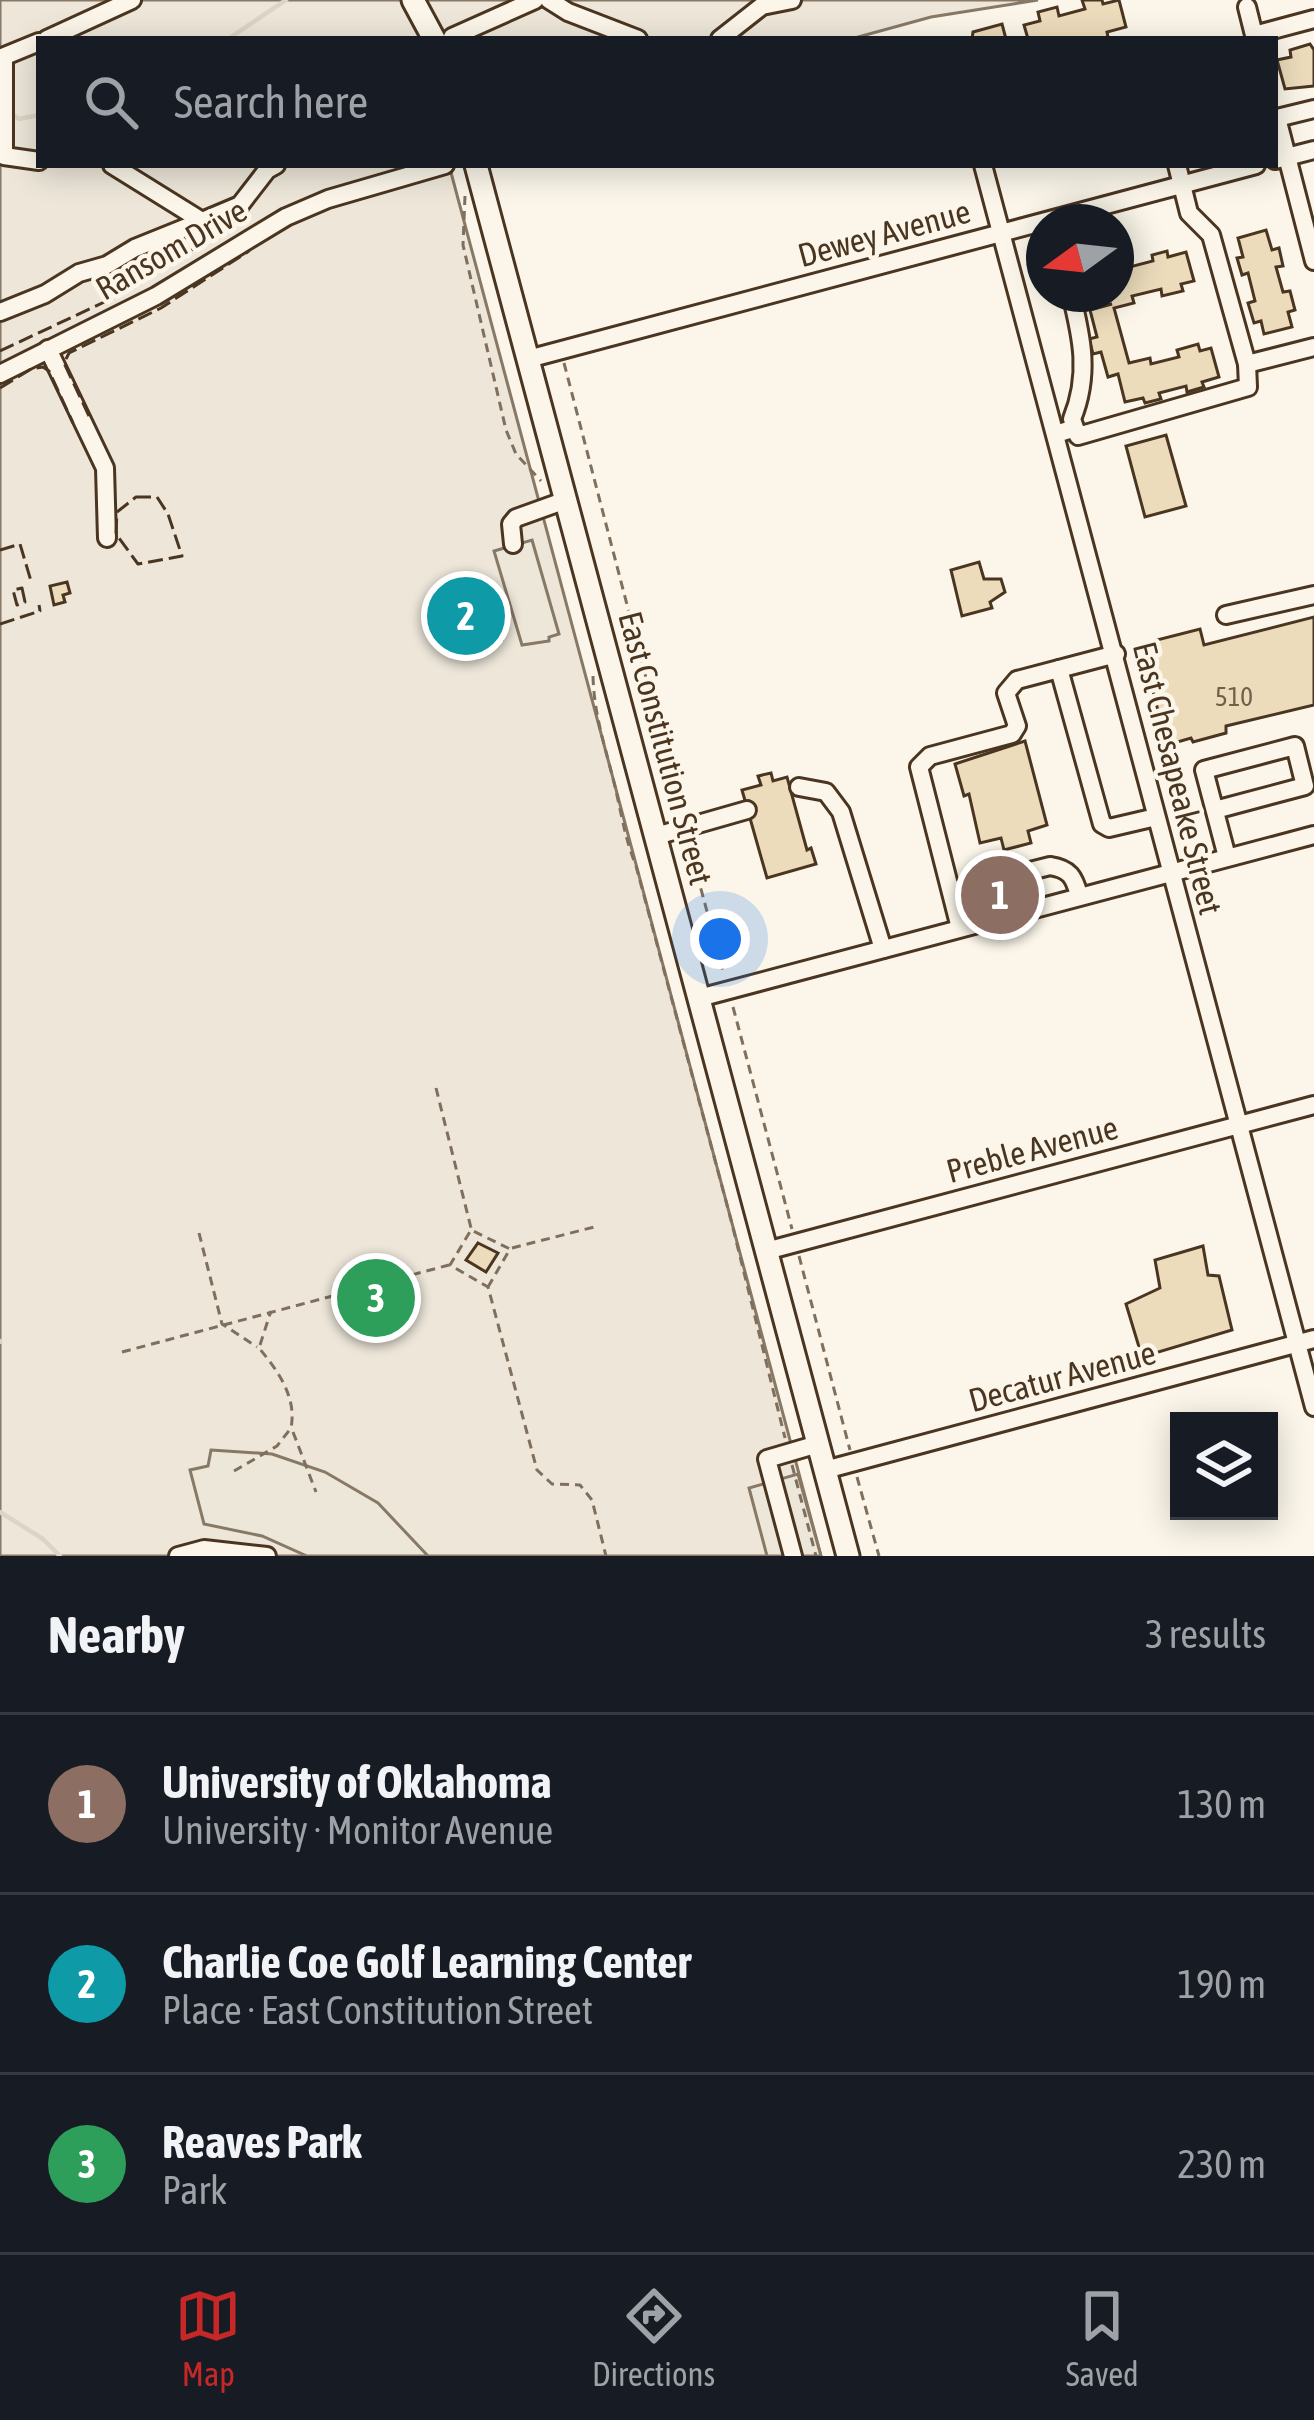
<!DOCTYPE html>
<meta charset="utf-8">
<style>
:root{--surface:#171b24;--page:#20242c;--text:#f1f3f6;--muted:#9ea1a6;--line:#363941;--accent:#c62828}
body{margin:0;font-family:"Asap Condensed",sans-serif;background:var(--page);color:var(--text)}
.controls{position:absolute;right:36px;bottom:36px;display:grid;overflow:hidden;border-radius:0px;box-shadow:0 6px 30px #0003}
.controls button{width:108px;height:108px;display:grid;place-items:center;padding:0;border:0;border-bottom:3px solid var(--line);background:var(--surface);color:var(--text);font:60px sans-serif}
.compass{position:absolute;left:1026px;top:204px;width:108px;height:108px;border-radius:50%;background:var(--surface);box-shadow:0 6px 30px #0003;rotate:255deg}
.you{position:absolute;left:720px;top:939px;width:42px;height:42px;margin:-30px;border:9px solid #fff;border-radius:50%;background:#1a73e8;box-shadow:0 0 0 18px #1a73e833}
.badge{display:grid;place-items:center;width:78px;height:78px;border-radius:50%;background:var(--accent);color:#fff;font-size:39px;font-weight:700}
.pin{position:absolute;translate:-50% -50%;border:6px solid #fff;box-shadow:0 3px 12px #0006}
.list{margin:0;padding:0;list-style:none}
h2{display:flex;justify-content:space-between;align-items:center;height:156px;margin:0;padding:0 48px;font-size:51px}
h2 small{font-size:39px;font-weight:400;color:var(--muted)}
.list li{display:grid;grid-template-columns:78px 1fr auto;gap:36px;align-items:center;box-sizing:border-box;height:180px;padding:0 48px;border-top:3px solid var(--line)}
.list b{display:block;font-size:45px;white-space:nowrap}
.list p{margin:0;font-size:39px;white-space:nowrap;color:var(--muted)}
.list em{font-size:39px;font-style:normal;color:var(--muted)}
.icon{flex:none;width:66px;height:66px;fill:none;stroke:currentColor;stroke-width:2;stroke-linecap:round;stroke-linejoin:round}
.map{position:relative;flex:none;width:1314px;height:1556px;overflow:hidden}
.search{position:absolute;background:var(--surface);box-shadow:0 6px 30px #0003;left:36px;right:36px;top:36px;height:132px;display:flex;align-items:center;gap:30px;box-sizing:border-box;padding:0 42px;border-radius:0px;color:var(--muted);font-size:45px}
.sheet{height:696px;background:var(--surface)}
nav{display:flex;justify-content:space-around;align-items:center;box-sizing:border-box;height:168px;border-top:3px solid var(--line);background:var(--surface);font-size:33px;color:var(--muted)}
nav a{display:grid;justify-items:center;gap:6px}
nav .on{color:var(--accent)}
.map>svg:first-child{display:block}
.green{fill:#ede6d9;stroke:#887966;stroke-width:3}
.parking{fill:#ede7d9;stroke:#887966;stroke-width:3}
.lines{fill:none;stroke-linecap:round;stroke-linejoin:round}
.stream{stroke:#dcd4c6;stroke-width:4.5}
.building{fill:#ecdcbc;stroke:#4a3520;stroke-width:3}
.minor-casing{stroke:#4a3520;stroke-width:22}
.major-casing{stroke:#4a3520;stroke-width:27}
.path{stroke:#7f6f5c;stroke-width:3;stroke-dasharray:9 6;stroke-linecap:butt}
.minor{stroke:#fbf6e9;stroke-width:16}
.major{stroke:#fbf6e9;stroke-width:21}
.fence{stroke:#4a3520;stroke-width:3;stroke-dasharray:15 6;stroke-linecap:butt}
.labels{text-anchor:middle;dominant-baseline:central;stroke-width:9;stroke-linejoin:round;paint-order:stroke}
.number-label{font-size:27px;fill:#725f47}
.street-label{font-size:33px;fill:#4a3520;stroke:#fbf6e9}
</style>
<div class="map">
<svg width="1314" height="1556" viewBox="0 0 1314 1556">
<rect width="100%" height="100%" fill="#fbf6e9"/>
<polygon class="green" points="0,0 1038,0 931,17 851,39 39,39 39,165 449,165 821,1556 0,1556"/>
<g class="parking">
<polygon points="532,540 559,634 549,637 549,641 522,645 494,551"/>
<polygon points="211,1450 272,1454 325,1472 378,1503 428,1556 307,1556 262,1536 204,1524 190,1470 208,1466"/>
<polygon points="798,1474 821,1556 767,1556 749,1488"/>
</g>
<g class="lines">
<g class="stream">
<polyline points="228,39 286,0"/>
<polyline points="12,114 19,119 39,115"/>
<polyline points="0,1341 0,1342"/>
<polyline points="0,1512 43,1539 60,1556"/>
</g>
</g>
<g class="building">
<polygon points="1082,0 1102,0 1103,4 1119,0 1126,27 1107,32 1108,37 1101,39 1028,39 1024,25 1040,21 1038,12 1057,7 1059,16 1085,9"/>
<polygon points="1002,24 1006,39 972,39 973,32"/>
<polygon points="1310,44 1314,50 1314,86 1285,89 1277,60 1291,57 1290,50"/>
<polygon points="1266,230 1272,250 1279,248 1283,266 1276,267 1283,292 1290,291 1295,310 1288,312 1292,327 1264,334 1261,321 1254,323 1248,303 1255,301 1248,273 1242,275 1237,258 1243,257 1238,238"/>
<polygon points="1167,251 1168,257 1186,252 1194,281 1181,284 1183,291 1162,296 1161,289 1132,296 1134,303 1114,308 1129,363 1150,358 1151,364 1179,357 1177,350 1198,344 1200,351 1211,348 1219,377 1202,382 1204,387 1187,392 1186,386 1159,393 1161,399 1145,403 1143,398 1125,402 1118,374 1108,377 1101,352 1093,354 1089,339 1097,337 1090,310 1112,304 1099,305 1097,294 1116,294 1116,265 1125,263 1126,268 1153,261 1152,255"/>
<polygon points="1166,435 1186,506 1145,517 1126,446"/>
<polygon points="979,562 984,579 1001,579 1005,592 990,602 992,608 962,616 951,570"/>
<polygon points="464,576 473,589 479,585 501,618 491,624 502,640 476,658 472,652 466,656 459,646 455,648 431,613 435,610 430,603"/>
<polygon points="67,582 70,593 63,595 65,602 54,605 50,586"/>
<polygon points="1314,617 1314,705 1226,726 1226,733 1193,742 1191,738 1174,743 1167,757 1157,752 1165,738 1141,644 1200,629 1204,645"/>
<polygon points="1025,741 1047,825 1028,831 1031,843 1004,850 1001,838 980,843 969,794 964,796 955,764"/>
<polygon points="771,773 773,781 787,777 807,850 811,848 816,864 767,878 742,790 761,785 758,776"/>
<polygon points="478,1243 498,1253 486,1272 466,1260"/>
<polygon points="1203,1246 1208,1275 1219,1276 1232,1330 1142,1357 1126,1304 1160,1288 1155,1260"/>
</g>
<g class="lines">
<g class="minor-casing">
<g id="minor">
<polyline points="549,0 568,12 638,39"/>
<polyline points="1247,7 1254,35 1314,19"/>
<polyline points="452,37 535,0"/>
<polyline points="47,39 132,0"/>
<polyline points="720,39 762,6 792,0"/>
<polyline points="4,57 4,156 39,161"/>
<polyline points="0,58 39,42"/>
<polyline points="1314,109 1277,118 1314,261"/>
<polyline points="1275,160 1314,150"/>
<polyline points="112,165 202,221 240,205 267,170 276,165"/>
<polyline points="983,165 1314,1407"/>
<path d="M1071,294C1082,338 1090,375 1072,419L1075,428"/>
<polyline points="0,312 45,294 79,273 107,265 135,248 202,221"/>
<polyline points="48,349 105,468 107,538"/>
<polyline points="528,359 1256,165"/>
<polyline points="1247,364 1314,347"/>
<polyline points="0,374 156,296 286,217 328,199 445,165"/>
<polyline points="1056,434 1075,428 1078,436 1248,387 1247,364 1211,235 1189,213 1177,165"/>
<polyline points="513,544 511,524 516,518 566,500"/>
<polyline points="1226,615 1314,595"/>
<polyline points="1059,669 1102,824 1109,828 1156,817"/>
<polyline points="799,787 826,792 841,812 883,949"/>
<polyline points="1215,810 1305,786 1295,746 1204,770 1227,857"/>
<polyline points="656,836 747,810"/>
<path d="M951,891L1050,866C1070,869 1074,877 1079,895"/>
<polyline points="960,928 919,767 930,756 1012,734 1017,726 1006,693 1017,680 1116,654"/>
<polyline points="699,998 1314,835"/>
<polyline points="766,1251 1314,1105"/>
<polyline points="825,1470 1314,1339"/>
<polyline points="178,1556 204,1549 267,1556"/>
<polyline points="793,1556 767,1459 818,1444"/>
</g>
</g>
<g class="major-casing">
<g id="major">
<polyline points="413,0 434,39"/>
<polyline points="476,165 848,1556"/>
</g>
</g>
<g class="path">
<polyline points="465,196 463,245 506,430 516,454 541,481"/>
<polyline points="564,363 681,812"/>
<path d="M593,676C594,720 609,757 618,800C624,827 626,840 636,866L731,1220L785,1438"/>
<polyline points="689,845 724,974"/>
<polyline points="733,1007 792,1229"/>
<polyline points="436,1088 471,1228"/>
<polyline points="199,1233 222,1324 257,1347"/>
<polyline points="512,1248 598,1226"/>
<polyline points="799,1256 850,1450"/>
<polyline points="488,1287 510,1249 471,1230 450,1265 488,1287 537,1470 552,1484 580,1485 592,1500 606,1556"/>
<polyline points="122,1352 449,1265"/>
<polyline points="293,1432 316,1492"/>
<polyline points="792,1465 816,1556"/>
<path d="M234,1471L277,1446L291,1428C297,1397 278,1371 259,1348L271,1311"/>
<polyline points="857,1477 879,1556"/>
</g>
<use href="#minor" class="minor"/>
<use href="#major" class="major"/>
<g class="fence">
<polyline points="0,351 115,297 237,222"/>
<polyline points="0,388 31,369 43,367 49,371 73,423"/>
<polyline points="89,416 64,363 69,353 161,308 249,251"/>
<polygon points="136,497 157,497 168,514 182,556 138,564 116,534 117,512"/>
<polyline points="0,550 20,544 31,581"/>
<polygon points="22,588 25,602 17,605 13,590"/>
<polyline points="0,624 40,611 39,605"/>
</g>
</g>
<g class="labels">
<g class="number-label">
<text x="1234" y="696">510</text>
</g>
<g class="street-label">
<text transform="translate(884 233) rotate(-15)">Dewey Avenue</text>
<text transform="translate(171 249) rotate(-30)">Ransom Drive</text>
<text transform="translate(666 748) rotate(75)">East Constitution Street</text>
<text transform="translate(1178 778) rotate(76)">East Chesapeake Street</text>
<text transform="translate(1032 1149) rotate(-15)">Preble Avenue</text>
<text transform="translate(1062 1376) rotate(-15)">Decatur Avenue</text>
</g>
</g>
</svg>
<div class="controls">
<button><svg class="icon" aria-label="layers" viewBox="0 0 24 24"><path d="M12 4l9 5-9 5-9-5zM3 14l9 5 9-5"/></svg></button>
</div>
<svg class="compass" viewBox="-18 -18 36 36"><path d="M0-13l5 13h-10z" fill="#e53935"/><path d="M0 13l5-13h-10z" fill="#9ea1a6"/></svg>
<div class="you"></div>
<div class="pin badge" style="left:1000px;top:895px;background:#8d6e63">1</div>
<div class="pin badge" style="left:466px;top:616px;background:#0f9aa8">2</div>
<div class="pin badge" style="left:376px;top:1298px;background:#2e9e5b">3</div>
<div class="search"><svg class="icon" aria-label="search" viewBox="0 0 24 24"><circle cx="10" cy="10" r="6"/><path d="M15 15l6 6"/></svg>Search here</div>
</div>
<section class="sheet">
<h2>Nearby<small>3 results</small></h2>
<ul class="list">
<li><span class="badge" style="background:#8d6e63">1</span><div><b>University of Oklahoma</b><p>University · Monitor Avenue</p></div><em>130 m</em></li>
<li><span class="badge" style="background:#0f9aa8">2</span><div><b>Charlie Coe Golf Learning Center</b><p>Place · East Constitution Street</p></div><em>190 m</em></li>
<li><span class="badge" style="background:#2e9e5b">3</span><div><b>Reaves Park</b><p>Park</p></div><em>230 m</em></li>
</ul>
</section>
<nav>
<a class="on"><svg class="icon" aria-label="map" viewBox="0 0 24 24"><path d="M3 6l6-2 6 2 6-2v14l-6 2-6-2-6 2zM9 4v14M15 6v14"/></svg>Map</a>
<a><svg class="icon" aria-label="directions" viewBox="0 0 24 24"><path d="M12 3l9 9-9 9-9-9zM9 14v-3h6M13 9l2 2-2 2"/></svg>Directions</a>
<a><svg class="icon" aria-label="saved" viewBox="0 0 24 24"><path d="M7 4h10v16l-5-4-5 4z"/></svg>Saved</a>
</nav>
